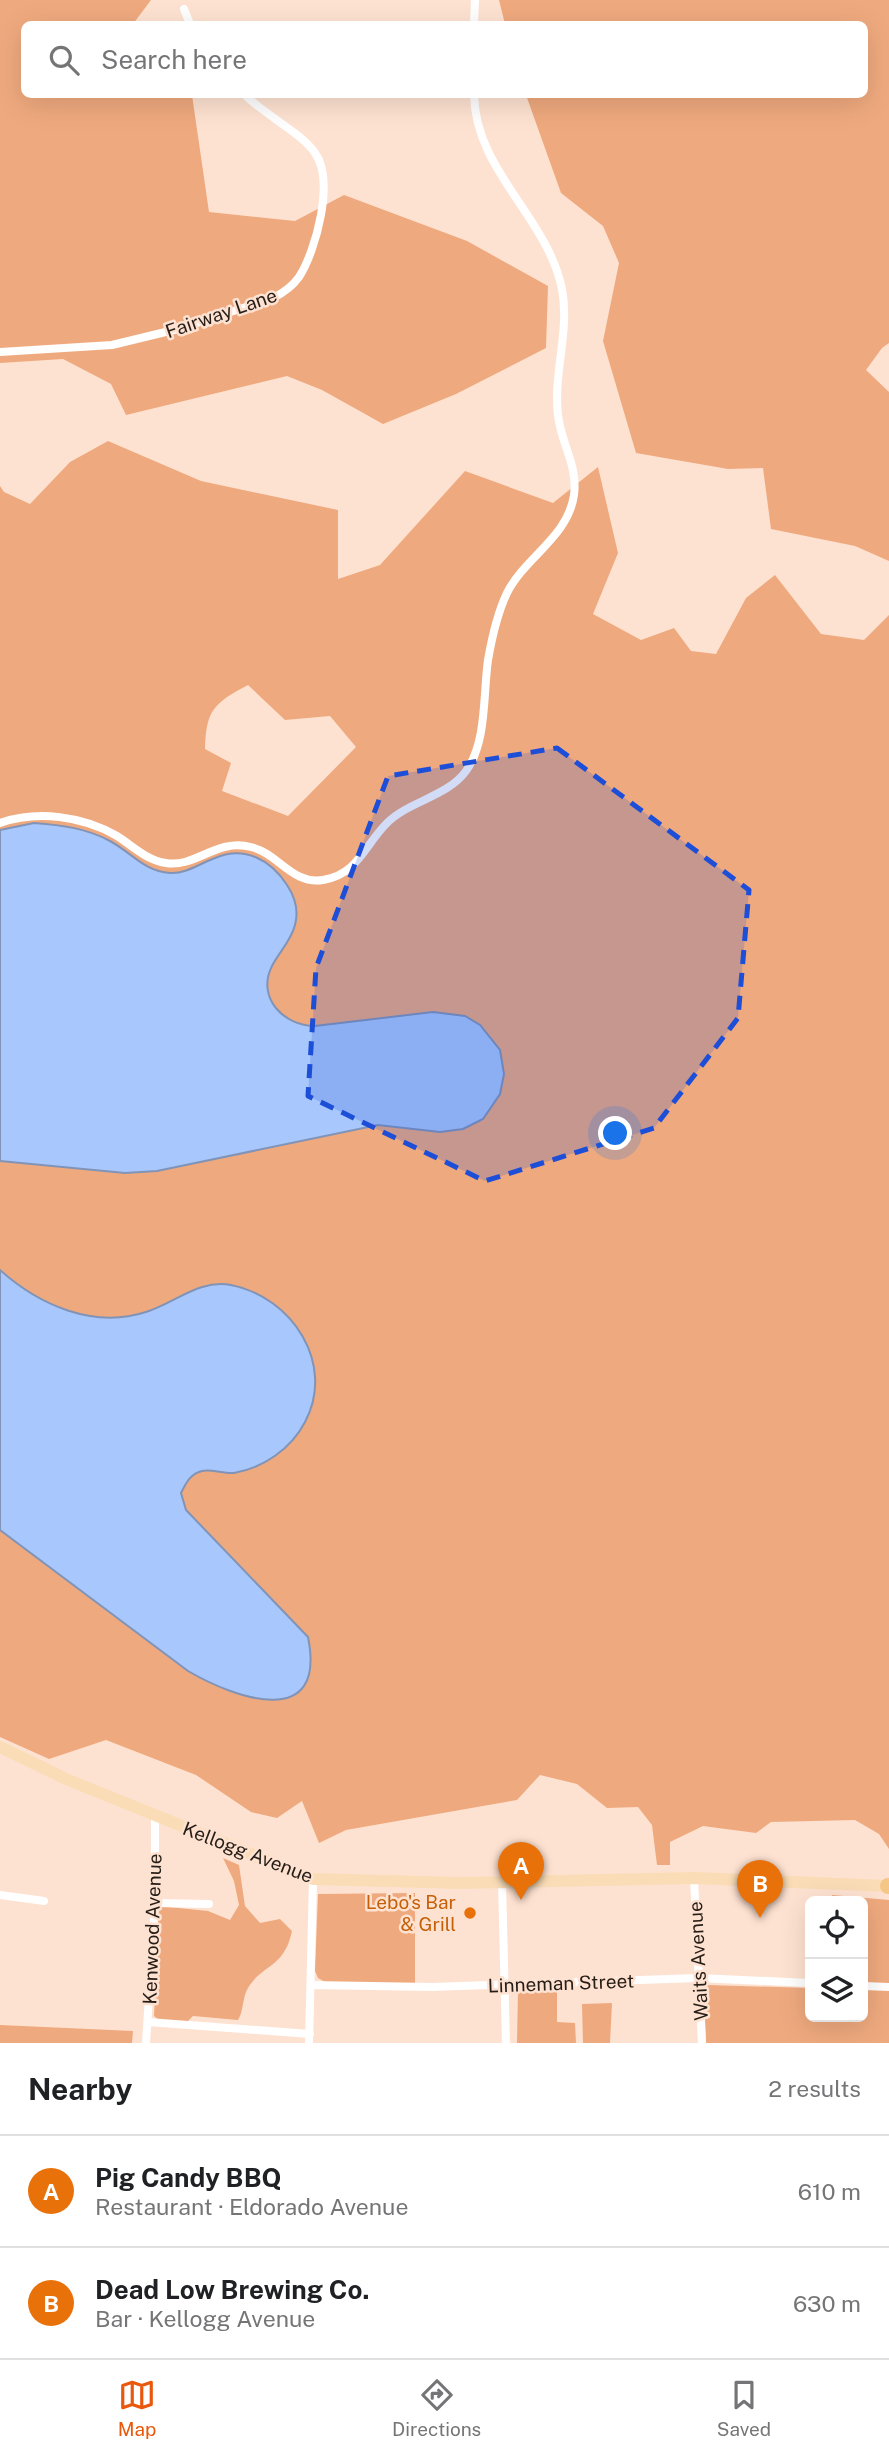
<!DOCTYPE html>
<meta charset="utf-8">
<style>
:root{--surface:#fff;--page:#f6f6f6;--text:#202124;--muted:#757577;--line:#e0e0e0;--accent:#ea580c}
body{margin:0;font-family:"Public Sans",sans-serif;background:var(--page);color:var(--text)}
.controls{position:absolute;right:21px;bottom:21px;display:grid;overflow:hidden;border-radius:10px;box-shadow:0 7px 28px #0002}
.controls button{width:63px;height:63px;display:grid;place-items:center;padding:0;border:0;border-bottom:2px solid var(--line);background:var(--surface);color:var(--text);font:35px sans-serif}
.you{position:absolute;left:616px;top:1134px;width:24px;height:24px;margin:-18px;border:5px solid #fff;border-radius:50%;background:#1a73e8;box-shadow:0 0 0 10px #1a73e833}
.badge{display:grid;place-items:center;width:46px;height:46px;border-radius:50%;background:var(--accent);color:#fff;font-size:23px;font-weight:700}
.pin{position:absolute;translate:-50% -58px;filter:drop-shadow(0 2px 4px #0008)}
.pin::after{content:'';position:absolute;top:37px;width:24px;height:21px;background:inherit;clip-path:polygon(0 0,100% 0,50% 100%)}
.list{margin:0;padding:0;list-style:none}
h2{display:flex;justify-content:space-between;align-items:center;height:91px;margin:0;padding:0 28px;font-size:30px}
h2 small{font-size:23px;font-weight:400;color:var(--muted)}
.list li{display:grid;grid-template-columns:46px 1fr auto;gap:21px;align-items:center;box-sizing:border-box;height:112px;padding:0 28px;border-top:2px solid var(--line)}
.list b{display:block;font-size:26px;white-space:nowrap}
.list p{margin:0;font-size:23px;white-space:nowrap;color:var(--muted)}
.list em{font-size:23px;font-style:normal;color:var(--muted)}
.icon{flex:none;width:38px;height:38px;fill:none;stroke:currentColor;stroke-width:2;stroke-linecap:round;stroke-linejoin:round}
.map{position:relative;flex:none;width:889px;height:2043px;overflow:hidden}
.search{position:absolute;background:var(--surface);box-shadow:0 7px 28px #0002;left:21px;right:21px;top:21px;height:77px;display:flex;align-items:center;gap:18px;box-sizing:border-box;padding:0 24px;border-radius:10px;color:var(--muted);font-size:26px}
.sheet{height:315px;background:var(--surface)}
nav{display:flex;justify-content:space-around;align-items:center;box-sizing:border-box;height:98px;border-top:2px solid var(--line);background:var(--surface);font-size:19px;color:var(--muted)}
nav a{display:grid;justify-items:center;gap:4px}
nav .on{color:var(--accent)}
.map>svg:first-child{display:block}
.green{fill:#efa97e;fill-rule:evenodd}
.water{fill:#a8c7fc;stroke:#8194b7;stroke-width:2}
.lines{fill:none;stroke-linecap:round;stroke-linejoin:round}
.minor{stroke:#fff;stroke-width:8}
.primary{stroke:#faddb7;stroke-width:12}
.motorway{stroke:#f6c687;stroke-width:16}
.marked{fill:#1d4ed8;fill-opacity:0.2;stroke:#1d4ed8;stroke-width:5;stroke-dasharray:14 9;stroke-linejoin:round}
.food-dot{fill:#e8710a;stroke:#fee2d1;stroke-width:2.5}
.labels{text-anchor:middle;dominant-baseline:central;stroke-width:5;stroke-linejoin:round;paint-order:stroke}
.street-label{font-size:19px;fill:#271d17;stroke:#fee2d1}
.food-label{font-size:19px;fill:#c56008;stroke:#fee2d1;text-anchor:end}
</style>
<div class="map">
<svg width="889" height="2043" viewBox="0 0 889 2043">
<rect width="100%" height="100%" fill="#fee2d1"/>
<g class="green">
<polygon points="0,0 151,0 133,24 24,24 24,94 192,95 209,212 295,221 344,195 467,241 548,286 546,348 456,394 383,424 322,390 287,376 126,415 111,384 63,359 0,363"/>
<polygon points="499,0 889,0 889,343 882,348 866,370 889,392 889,561 855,546 771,529 763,468 728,469 636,453 603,341 619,263 603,226 561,193 526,95 864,94 864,24 505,24"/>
<path d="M108,441L201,481L338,510V579L380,565L465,471L553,503L598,467L618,553L593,614L641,640L674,628L691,651L716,654L746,598L775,575L821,634L864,640L889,615V1849L879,1834L855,1820L771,1822L756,1833L703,1826L670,1842V1865H657L652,1825L638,1807L607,1808L577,1784L540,1775L517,1800L346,1830L319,1843L302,1801L277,1818L251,1812L196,1775L106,1740L49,1759L0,1737V486L4,492L30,504L70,462ZM248,685L285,720L330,716L356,747L288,816L222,791L231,763L205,749C206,710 214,703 248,685Z"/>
<path d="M223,1858L239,1865L245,1906L260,1923L280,1919L292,1931C284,1969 262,1964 248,1988C242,1998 244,2010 238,2020L193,2016L186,2023L159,2020L154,2016L159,1906L208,1911L230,1920L239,1905L234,1881Z"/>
<polygon points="415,1893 415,1983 327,1983 318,1978 315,1971 318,1894"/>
<polygon points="832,1895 889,1900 889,2043 706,2043 704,1993 707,1985 810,1988 810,2017 863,2017 863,1901 831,1901"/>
<polygon points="518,1992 557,1992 557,2022 575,2023 576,2043 517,2043"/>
<polygon points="612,2003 610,2043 583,2043 582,2004"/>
<polygon points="0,2025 133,2031 132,2043 0,2043"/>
</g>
<g class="water">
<path d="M34,823C61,825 86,828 110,841C132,853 144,871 170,873C186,874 201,863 215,858C244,845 271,860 287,885C295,897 299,910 295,925C291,941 279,952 272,966C256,998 284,1026 315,1026L433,1012L465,1016L480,1025L500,1050L504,1074L500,1094L483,1119L463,1129L440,1132L378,1125L157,1171L125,1173L0,1161V830Z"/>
<path d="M0,1270C39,1305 93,1329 146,1312C175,1303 199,1279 231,1285C292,1297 336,1364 305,1422C291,1449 263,1468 234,1473C224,1474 212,1469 202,1471C190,1474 186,1483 181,1493L186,1510L308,1637C327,1731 236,1699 188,1671L0,1530Z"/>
</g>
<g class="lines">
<g class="minor">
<polyline points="184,9 190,24"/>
<polyline points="474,24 475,0"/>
<path d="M0,352L112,345L182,328L273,298C283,293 292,287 299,277C316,251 335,180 315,153C302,133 263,114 244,94"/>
<path d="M0,823C37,810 83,816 117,836C133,846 146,860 166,863C196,868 216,838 251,847C279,854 292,885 323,880C358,874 364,846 387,823C409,801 447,797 466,771C487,742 483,695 488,660C492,637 497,614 507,593C525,557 568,537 574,495C578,465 561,444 558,415C553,374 570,331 562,289C547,216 475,171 474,94"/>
<polyline points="694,1878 702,2043"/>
<polyline points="502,1882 506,2043"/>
<polyline points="0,1895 44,1901"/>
<polyline points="155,1903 209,1904"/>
<polyline points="311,1985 432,1987 698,1978 810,1983"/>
<polyline points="863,1986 889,1987"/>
<polyline points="148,2022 310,2034"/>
<polyline points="146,2043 155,1903 155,1815"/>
<polyline points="309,2043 313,1879"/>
</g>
<polyline class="primary" points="0,1747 66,1779 313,1879 459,1883 694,1878 889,1886"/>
<polyline class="motorway" points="888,1886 889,1886"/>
</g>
<path class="marked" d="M557,748L749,890L738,1018L654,1128L485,1181L308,1096L316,968L388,776Z"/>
<circle class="food-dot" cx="470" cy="1913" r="7"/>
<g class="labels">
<g class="street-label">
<text transform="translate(221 313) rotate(-19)">Fairway Lane</text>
<text transform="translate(248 1852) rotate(21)">Kellogg Avenue</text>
<text transform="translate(152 1929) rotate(-88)">Kenwood Avenue</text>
<text transform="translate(698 1961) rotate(-93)">Waits Avenue</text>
<text transform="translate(561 1983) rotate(-2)">Linneman Street</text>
</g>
<g class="food-label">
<text x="456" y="1902">Lebo's Bar<tspan x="456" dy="22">&amp; Grill</tspan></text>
</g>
</g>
</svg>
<div class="controls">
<button><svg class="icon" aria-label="locate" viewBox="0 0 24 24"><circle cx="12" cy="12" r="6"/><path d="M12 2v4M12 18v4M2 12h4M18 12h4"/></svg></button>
<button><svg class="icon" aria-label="layers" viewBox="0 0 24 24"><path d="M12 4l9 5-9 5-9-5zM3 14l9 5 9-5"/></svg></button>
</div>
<div class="you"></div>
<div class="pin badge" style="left:521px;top:1900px;background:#e8710a">A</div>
<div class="pin badge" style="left:760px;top:1918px;background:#e8710a">B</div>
<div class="search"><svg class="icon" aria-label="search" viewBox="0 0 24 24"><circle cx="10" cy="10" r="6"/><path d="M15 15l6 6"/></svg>Search here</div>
</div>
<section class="sheet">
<h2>Nearby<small>2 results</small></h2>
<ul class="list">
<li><span class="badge" style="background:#e8710a">A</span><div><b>Pig Candy BBQ</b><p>Restaurant · Eldorado Avenue</p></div><em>610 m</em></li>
<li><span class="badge" style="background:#e8710a">B</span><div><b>Dead Low Brewing Co.</b><p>Bar · Kellogg Avenue</p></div><em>630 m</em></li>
</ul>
</section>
<nav>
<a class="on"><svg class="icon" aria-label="map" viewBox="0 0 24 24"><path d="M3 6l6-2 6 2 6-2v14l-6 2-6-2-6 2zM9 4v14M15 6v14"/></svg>Map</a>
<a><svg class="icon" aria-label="directions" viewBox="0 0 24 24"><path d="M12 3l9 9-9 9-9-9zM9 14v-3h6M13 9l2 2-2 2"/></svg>Directions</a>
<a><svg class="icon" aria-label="saved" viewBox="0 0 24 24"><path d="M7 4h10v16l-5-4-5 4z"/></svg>Saved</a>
</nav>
